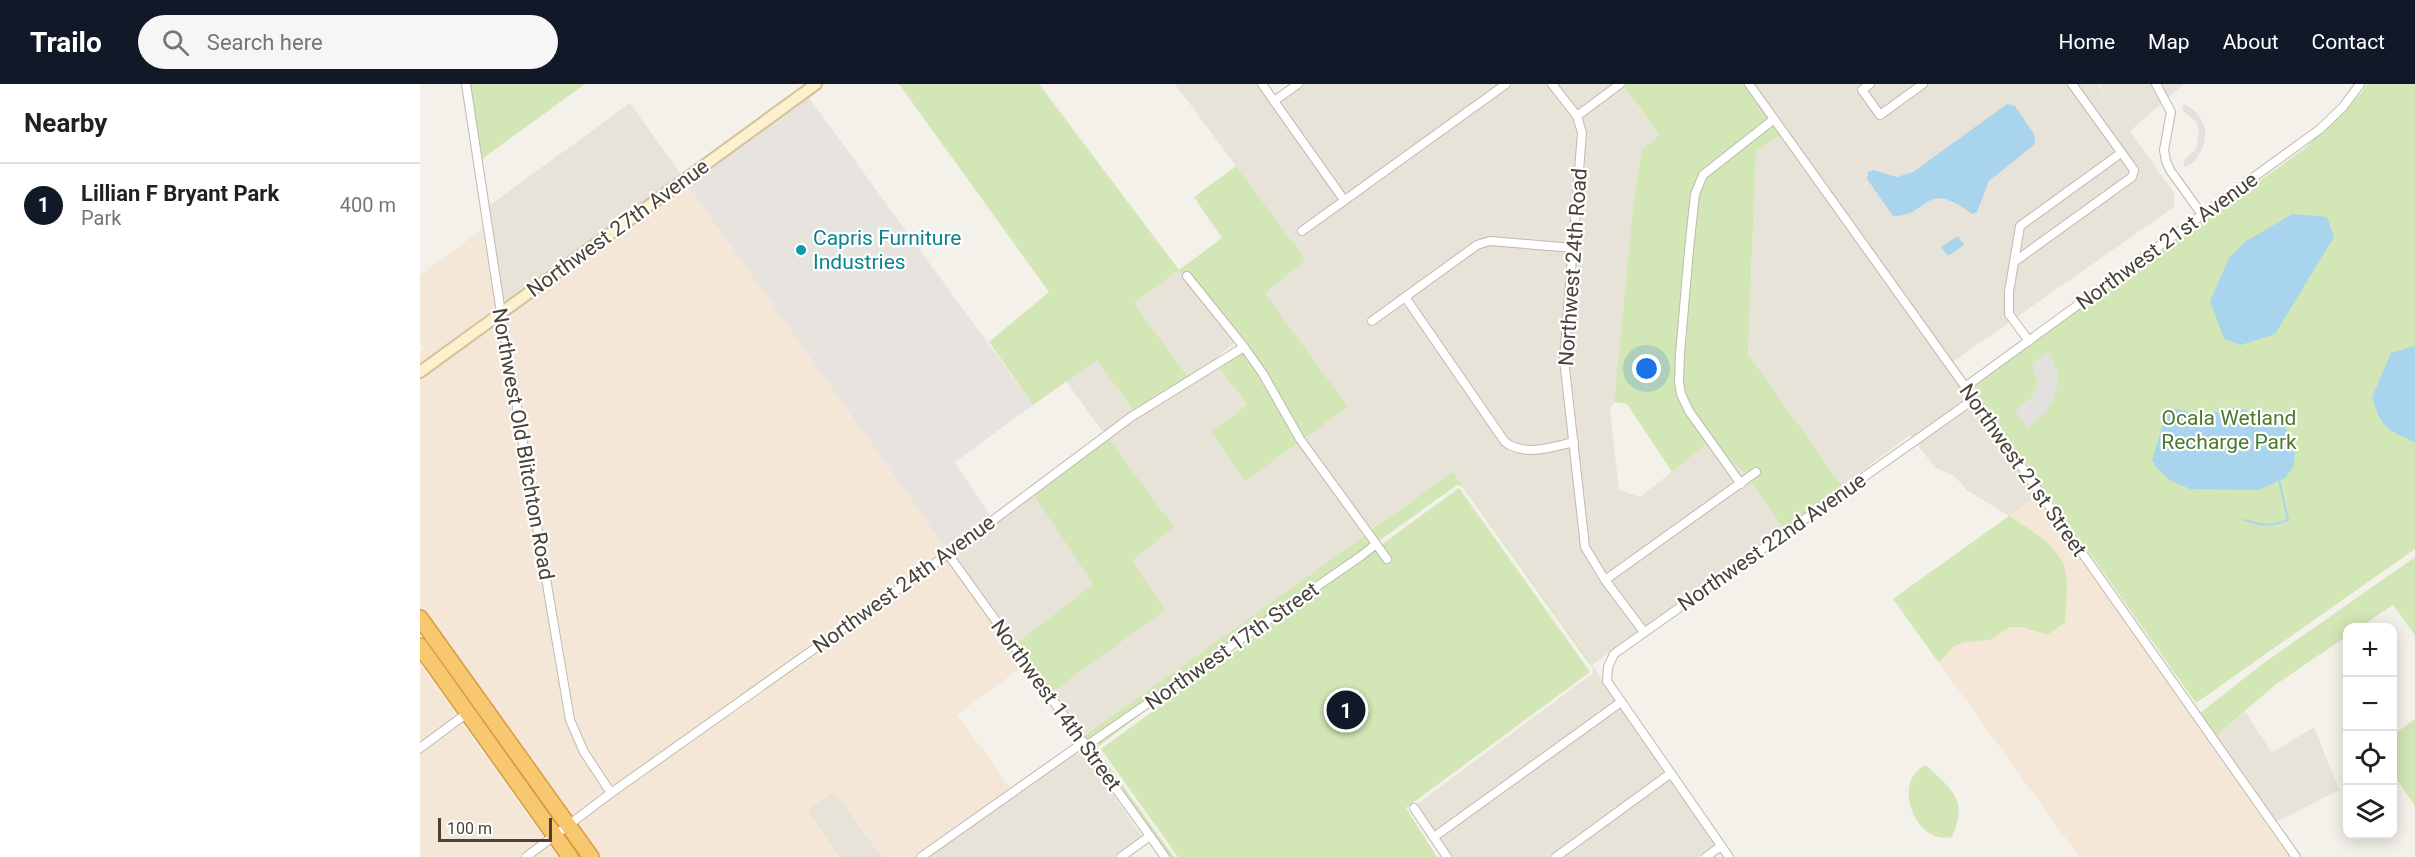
<!DOCTYPE html>
<meta charset="utf-8">
<style>
:root{--surface:#fff;--page:#f6f6f6;--text:#202124;--muted:#757577;--line:#e0e0e0;--accent:#111827}
body{margin:0;font-family:Roboto,sans-serif;background:var(--page);color:var(--text)}
.controls{position:absolute;right:18px;bottom:18px;display:grid;overflow:hidden;border-radius:12px;box-shadow:0 3px 15px #0003}
.controls button{width:54px;height:54px;display:grid;place-items:center;padding:0;border:0;border-bottom:2px solid var(--line);background:var(--surface);color:var(--text);font:30px sans-serif}
.scale{position:absolute;left:18px;bottom:15px;width:114px;box-sizing:border-box;padding-left:6px;border:3px solid #484238;border-top:0;font-size:16px;line-height:21px;white-space:nowrap;color:#484238;-webkit-text-stroke:4px #fff;paint-order:stroke}
.you{position:absolute;left:1227px;top:285px;width:21px;height:21px;margin:-15px;border:4px solid #fff;border-radius:50%;background:#1a73e8;box-shadow:0 0 0 9px #1a73e833}
.badge{display:grid;place-items:center;width:39px;height:39px;border-radius:50%;background:var(--accent);color:#fff;font-size:20px;font-weight:700}
.pin{position:absolute;translate:-50% -50%;border:3px solid #fff;box-shadow:0 2px 6px #0006}
.list{margin:0;padding:0;list-style:none}
h2{display:flex;justify-content:space-between;align-items:center;height:78px;margin:0;padding:0 24px;font-size:26px}
h2 small{font-size:20px;font-weight:400;color:var(--muted)}
.list li{display:grid;grid-template-columns:39px 1fr auto;gap:18px;align-items:center;box-sizing:border-box;height:84px;padding:0 24px;border-top:2px solid var(--line)}
.list b{display:block;font-size:22px;white-space:nowrap}
.list p{margin:0;font-size:20px;white-space:nowrap;color:var(--muted)}
.list em{font-size:20px;font-style:normal;color:var(--muted)}
.icon{flex:none;width:33px;height:33px;fill:none;stroke:currentColor;stroke-width:2;stroke-linecap:round;stroke-linejoin:round}
.map{position:relative;flex:none;width:1995px;height:773px;overflow:hidden}
header{display:flex;align-items:center;gap:36px;box-sizing:border-box;height:84px;padding:0 30px;background:var(--accent);color:#fff}
header strong{font-size:28px}
nav{display:flex;gap:33px;margin-inline-start:auto;font-size:21px}
.search{width:420px;height:54px;background:var(--page);display:flex;align-items:center;gap:15px;box-sizing:border-box;padding:0 21px;border-radius:33px;color:var(--muted);font-size:22px}
main{display:flex}
aside{flex:1;background:var(--surface)}
.map>svg:first-child{display:block}
.residential{fill:#e8e3d9}
.commercial{fill:#f5e7d7}
.industrial{fill:#e7e3df}
.green{fill:#d2e7b5}
.parking{fill:#e3e1de}
.water{fill:#a9d4ee}
.lines{fill:none;stroke-linecap:round;stroke-linejoin:round}
.stream{stroke:#a9d4ee;stroke-width:2}
.street-casing{stroke:#c0b9ad;stroke-width:10}
.secondary-casing{stroke:#d2c39b;stroke-width:14}
.highway-casing{stroke:#d89c41;stroke-width:18}
.street{stroke:#fff;stroke-width:8}
.secondary{stroke:#fdf0cc;stroke-width:10}
.highway{stroke:#f8c871;stroke-width:15}
.culture-dot{fill:#0f9aa8;stroke:#fff;stroke-width:2}
.labels{text-anchor:middle;dominant-baseline:central;stroke-width:4.5;stroke-linejoin:round;paint-order:stroke}
.street-label{font-size:21px;fill:#484238;stroke:#fff}
.culture-label{font-size:21px;fill:#0d838f;stroke:#fff;text-anchor:start}
.park-label{font-size:21px;fill:#4c792d;stroke:#fff}
</style>
<header>
<strong>Trailo</strong>
<div class="search"><svg class="icon" aria-label="search" viewBox="0 0 24 24"><circle cx="10" cy="10" r="6"/><path d="M15 15l6 6"/></svg>Search here</div>
<nav><a>Home</a><a>Map</a><a>About</a><a>Contact</a></nav>
</header>
<main>
<aside>
<h2>Nearby<small></small></h2>
<ul class="list">
<li><span class="badge">1</span><div><b>Lillian F Bryant Park</b><p>Park</p></div><em>400 m</em></li>
</ul>
</aside>
<div class="map">
<svg width="1995" height="773" viewBox="0 0 1995 773">
<rect width="100%" height="100%" fill="#f4f1ea"/>
<g class="residential">
<polygon points="755,0 836,0 919,115 877,146 881,153 1093,0 1127,0 1153,35 1158,50 1149,160 1069,153 1055,158 947,236 951,242 983,219 1082,360 1091,369 1120,370 1150,363 1161,465 1179,495 1219,548 1172,581 1196,617 1015,747 997,720 1172,590 1173,585 1033,388 951,446 925,412 885,354 928,323 845,209 886,176"/>
<polygon points="884,0 1079,0 926,110 860,18"/>
<polygon points="1138,0 1194,0 1158,27"/>
<polygon points="1331,0 1677,0 1686,12 1679,0 1764,0 1710,47 1754,109 1754,123 1528,281 1548,315 1492,354 1490,351 1422,402 1328,270 1336,68 1360,51 1502,246"/>
<polygon points="1204,2 1239,52 1222,66 1214,114 1194,318 1190,325 1199,406 1220,413 1289,358 1326,390 1364,445 1226,543 1191,496 1330,397 1326,391 1187,490 1169,461 1149,274 1166,49 1162,34"/>
<polygon points="210,19 262,92 84,222 69,122"/>
<polygon points="1070,161 1148,168 1140,275 1149,355 1121,362 1097,361 1089,355 991,214 1059,165"/>
<polygon points="759,186 814,259 794,276 768,293 714,219"/>
<polygon points="677,276 713,326 683,348 646,297"/>
<polygon points="799,283 827,321 825,396 878,359 944,452 664,652 632,608 744,526 712,477 754,443 688,354 713,336"/>
<polygon points="1552,321 1616,412 1589,432 1548,407 1534,392 1514,383 1497,360"/>
<polygon points="613,410 673,500 597,559 534,470"/>
<polygon points="1200,623 1245,689 1130,773 1033,773 1019,753"/>
<polygon points="1825,628 1852,669 1894,643 1919,706 1856,738 1796,652"/>
<polygon points="662,664 722,753 694,773 508,773"/>
<polygon points="1250,695 1295,761 1279,773 1143,773"/>
<polygon points="414,707 462,773 419,773 387,726"/>
</g>
<g class="commercial">
<polygon points="266,99 527,466 192,703 168,665 155,635 85,231"/>
<polygon points="63,145 76,228 0,284 0,268 4,265 0,259 0,191"/>
<polygon points="77,236 146,637 161,670 185,708 152,733 0,520 0,293"/>
<polygon points="1616,412 1870,773 1659,773 1519,579 1534,562 1544,558 1570,556 1590,543 1601,543 1617,549 1613,447 1589,432"/>
<polygon points="527,476 603,582 537,631 591,704 495,773 462,773 414,707 387,726 419,773 180,773 156,740"/>
<polygon points="0,580 37,632 0,659"/>
<polygon points="41,638 124,754 99,773 0,773 0,668"/>
<polygon points="129,760 138,773 112,773"/>
</g>
<polygon class="industrial" points="387,11 613,321 535,378 571,433 527,466 266,99"/>
<g class="green">
<polygon points="50,0 165,0 62,75"/>
<polygon points="479,0 619,0 759,186 802,154 774,113 816,82 886,176 845,209 928,323 885,354 847,288 826,257 768,187 762,191 759,186 714,219 768,293 713,326 677,276 613,321 569,258 629,208"/>
<polygon points="1207,0 1323,0 1360,51 1336,68 1328,270 1422,402 1364,445 1326,390 1289,358 1252,388 1207,320 1194,318 1214,114 1222,66 1239,51 1204,2"/>
<polygon points="1947,0 1995,0 1995,465 1776,619 1556,309 1554,303 1560,296 1884,65 1940,10"/>
<polygon points="822,268 839,293 878,359 825,397 791,348 827,321 799,283"/>
<polygon points="688,354 754,443 712,477 745,526 632,608 597,559 673,500 613,410"/>
<polygon points="1033,388 1167,574 1171,582 1042,402 1037,401 959,457 951,446"/>
<polygon points="1039,404 1170,588 986,724 1017,773 758,773 681,665"/>
<path d="M1589,432C1607,443 1629,456 1640,474C1651,489 1646,521 1645,539L1627,551L1601,543H1590L1570,556L1544,558L1534,562L1519,579L1473,515Z"/>
<polygon points="944,452 950,460 939,469 667,656 664,652"/>
<polygon points="1995,473 1995,551 1973,521 1940,543 1928,544 1927,552 1855,601 1796,652 1780,629 1841,581"/>
<polygon points="740,616 679,662 678,667 754,773 750,773 672,662"/>
<polygon points="1995,635 1995,722 1973,690 1973,651"/>
<path d="M1506,681C1532,706 1549,716 1532,753C1496,762 1470,697 1506,681Z"/>
</g>
<g class="parking">
<polygon points="1764,20 1774,26 1781,35 1785,45 1785,57 1781,67 1775,77 1765,83 1763,77 1776,65 1779,47 1776,38 1762,26"/>
<polygon points="1629,268 1637,286 1638,297 1635,312 1626,328 1607,344 1595,326 1611,314 1618,301 1612,279"/>
</g>
<g class="water">
<path d="M1587,20L1595,22L1614,50L1615,60L1569,97L1557,128L1552,130C1503,93 1510,133 1473,132L1447,95L1448,88L1454,86L1477,93L1493,88Z"/>
<polygon points="1872,130 1907,133 1914,153 1855,250 1821,261 1804,255 1790,217 1809,174 1825,158"/>
<polygon points="1538,152 1544,161 1528,172 1521,163"/>
<path d="M1995,262V358C1966,346 1961,343 1952,313L1971,269Z"/>
<polygon points="1751,324 1766,327 1777,333 1812,324 1846,329 1865,343 1875,360 1874,382 1865,394 1839,406 1770,405 1751,397 1737,384 1732,376 1745,334"/>
</g>
<g class="lines">
<path class="stream" d="M1824,436C1840,441 1852,443 1868,436L1859,396"/>
<g class="street-casing">
<g id="street">
<polyline points="46,0 81,229 150,636 164,668 191,709"/>
<polyline points="842,0 924,116"/>
<polyline points="1132,0 1157,32"/>
<polyline points="1200,0 1157,32 1162,49 1144,275 1165,463 1185,496 1224,548"/>
<polyline points="1329,0 1554,315 1876,773"/>
<polyline points="1450,0 1442,6 1460,31 1503,0"/>
<polyline points="1736,0 1751,28 1744,66 1746,77 1750,86 1783,132"/>
<polyline points="854,17 878,0"/>
<polyline points="882,147 1086,0"/>
<polyline points="1594,178 1712,93 1714,86 1652,0"/>
<polyline points="767,192 824,263 843,290 880,355 967,475"/>
<path d="M985,213L1085,358C1105,373 1131,363 1154,358"/>
<polyline points="952,237 1057,161 1070,157 1153,164"/>
<polyline points="1609,257 1589,230 1589,208 1600,142 1701,69"/>
<polyline points="1545,303 1900,45 1923,23 1940,0"/>
<polyline points="1321,400 1269,327 1261,310 1259,298 1260,270 1269,166 1275,110 1283,91 1354,35"/>
<polyline points="528,470 745,773"/>
<polyline points="1185,496 1336,388"/>
<polyline points="666,662 941,472 956,460"/>
<polyline points="0,664 50,627"/>
<polyline points="994,724 1027,773"/>
<polyline points="1014,753 1201,618"/>
<polyline points="106,773 191,709 528,470 711,333 824,263"/>
<polyline points="501,773 664,658"/>
<polyline points="701,773 730,752"/>
<polyline points="1136,773 1251,689"/>
<polyline points="1286,773 1301,762"/>
<polyline points="1309,773 1187,597 1188,583 1194,570 1554,315"/>
</g>
</g>
<g class="secondary-casing">
<polyline id="secondary" points="0,288 396,0"/>
</g>
<g class="highway-casing">
<g id="highway">
<polyline points="0,534 171,773"/>
<polyline points="0,562 150,773"/>
</g>
</g>
<use href="#street" class="street"/>
<use href="#secondary" class="secondary"/>
<use href="#highway" class="highway"/>
</g>
<circle class="culture-dot" cx="381" cy="166" r="6"/>
<g class="labels">
<g class="street-label">
<text transform="translate(198 144) rotate(-36)">Northwest 27th Avenue</text>
<text transform="translate(1747 157) rotate(-36)">Northwest 21st Avenue</text>
<text transform="translate(1153 183) rotate(-86)">Northwest 24th Road</text>
<text transform="translate(103 360) rotate(80)">Northwest Old Blitchton Road</text>
<text transform="translate(1603 386) rotate(55)">Northwest 21st Street</text>
<text transform="translate(1352 458) rotate(-35)">Northwest 22nd Avenue</text>
<text transform="translate(484 500) rotate(-36)">Northwest 24th Avenue</text>
<text transform="translate(812 562) rotate(-35)">Northwest 17th Street</text>
<text transform="translate(636 621) rotate(54)">Northwest 14th Street</text>
</g>
<g class="culture-label">
<text x="393" y="154">Capris Furniture<tspan x="393" dy="24">Industries</tspan></text>
</g>
<g class="park-label">
<text x="1809" y="334">Ocala Wetland<tspan x="1809" dy="24">Recharge Park</tspan></text>
</g>
</g>
</svg>
<div class="controls">
<button>+</button>
<button>−</button>
<button><svg class="icon" aria-label="locate" viewBox="0 0 24 24"><circle cx="12" cy="12" r="6"/><path d="M12 2v4M12 18v4M2 12h4M18 12h4"/></svg></button>
<button><svg class="icon" aria-label="layers" viewBox="0 0 24 24"><path d="M12 4l9 5-9 5-9-5zM3 14l9 5 9-5"/></svg></button>
</div>
<div class="scale">100 m</div>
<div class="you"></div>
<div class="pin badge" style="left:926px;top:626px">1</div>
</div>
</main>
